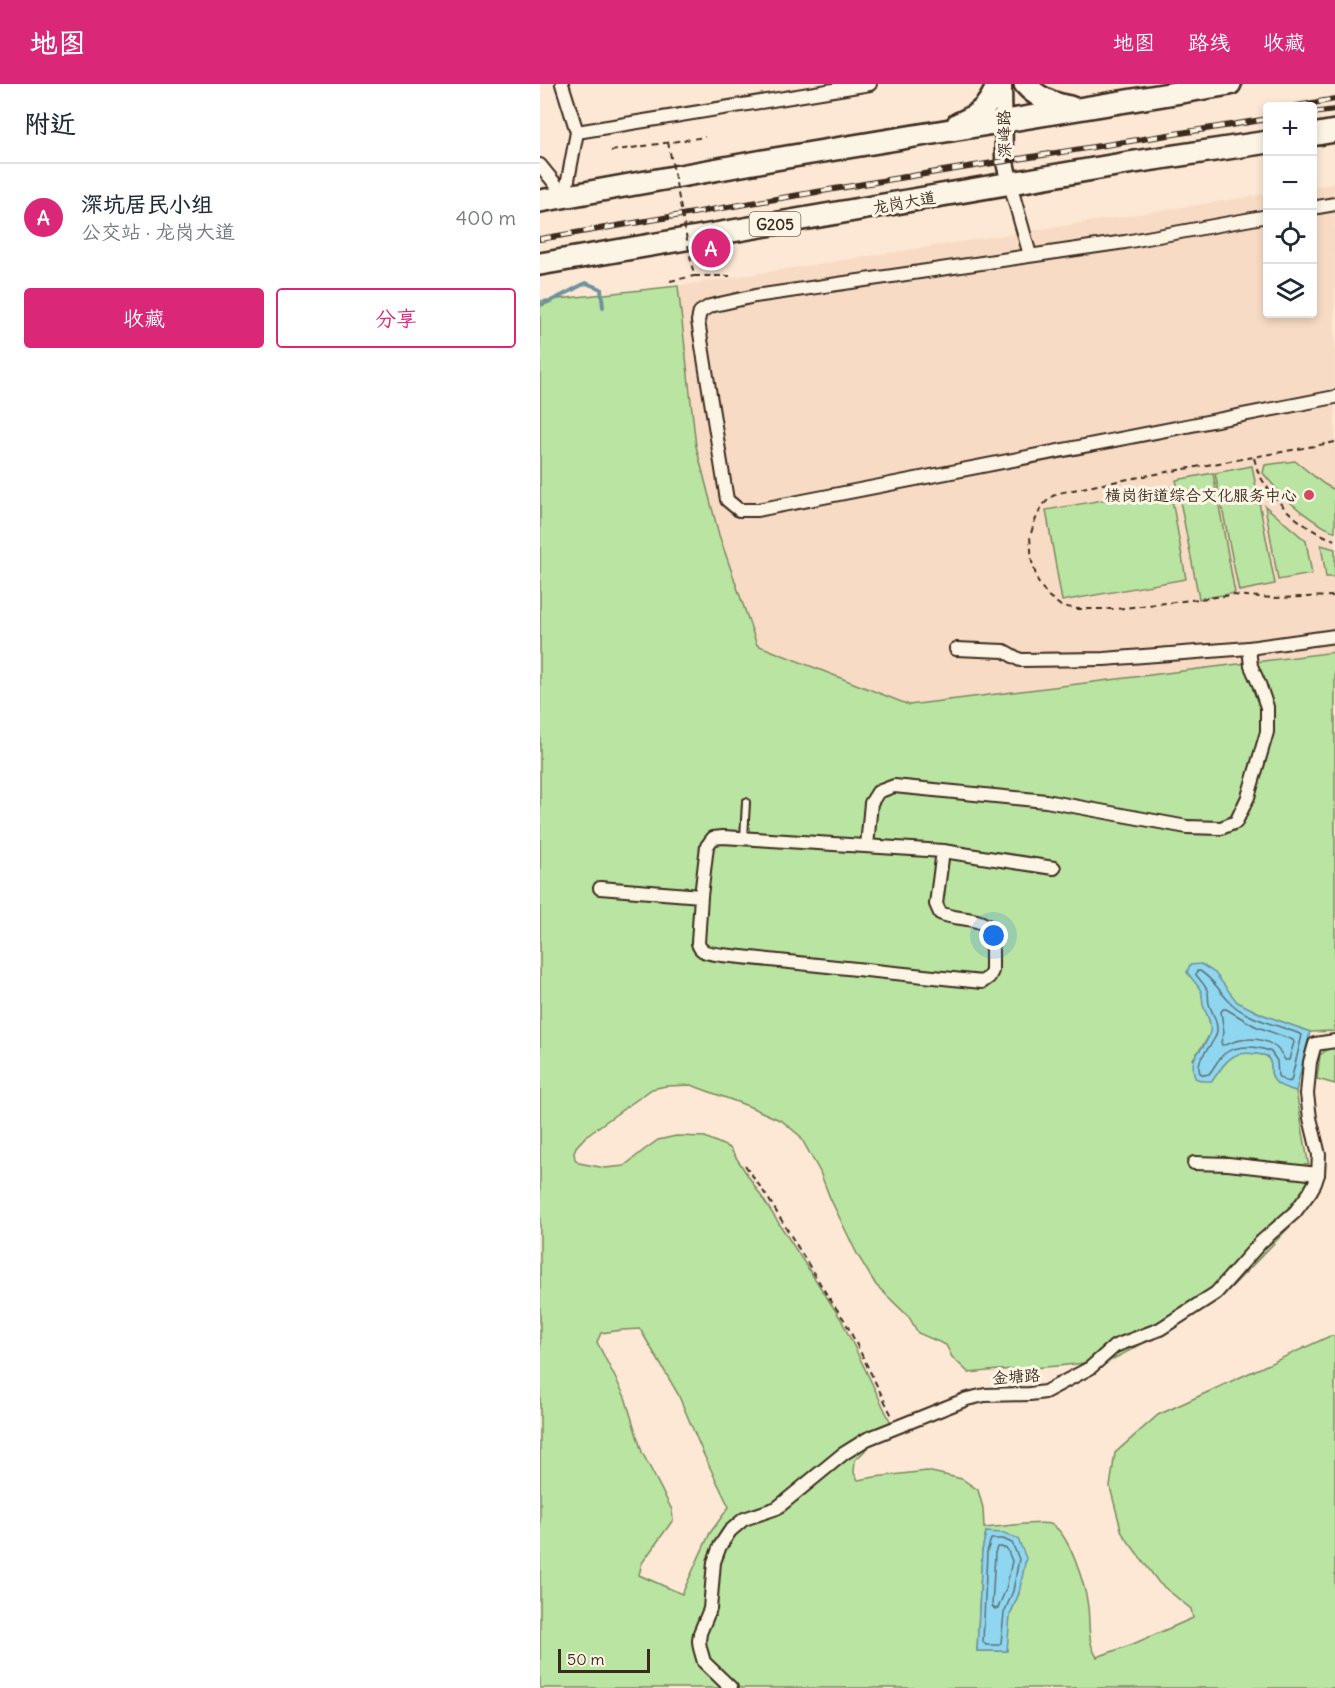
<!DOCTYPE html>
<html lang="zh">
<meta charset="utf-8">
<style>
:root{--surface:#fff;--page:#f2f2f3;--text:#1f2937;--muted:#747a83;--line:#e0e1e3;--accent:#db2777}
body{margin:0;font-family:Delius,"LXGW WenKai TC",sans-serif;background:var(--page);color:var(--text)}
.controls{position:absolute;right:18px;top:18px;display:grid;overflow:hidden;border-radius:6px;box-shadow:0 3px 9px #0003}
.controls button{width:54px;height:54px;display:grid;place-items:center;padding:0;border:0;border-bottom:2px solid var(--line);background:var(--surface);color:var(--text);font:30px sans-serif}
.scale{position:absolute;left:18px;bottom:15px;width:92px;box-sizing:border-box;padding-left:6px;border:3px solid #3b2a1e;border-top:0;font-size:16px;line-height:21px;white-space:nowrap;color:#3b2a1e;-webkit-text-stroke:4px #fcf5e5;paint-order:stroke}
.you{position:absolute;left:454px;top:852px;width:21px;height:21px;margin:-15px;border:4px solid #fff;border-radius:50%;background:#1a73e8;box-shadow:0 0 0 9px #1a73e833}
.badge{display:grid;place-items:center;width:39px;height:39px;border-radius:50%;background:var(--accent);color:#fff;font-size:20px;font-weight:700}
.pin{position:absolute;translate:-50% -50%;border:3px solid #fff;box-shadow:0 2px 6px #0006}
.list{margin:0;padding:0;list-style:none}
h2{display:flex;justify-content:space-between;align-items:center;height:78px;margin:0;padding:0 24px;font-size:26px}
h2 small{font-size:20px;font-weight:400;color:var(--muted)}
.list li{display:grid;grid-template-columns:39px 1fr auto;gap:18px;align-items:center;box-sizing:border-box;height:108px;padding:0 24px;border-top:2px solid var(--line)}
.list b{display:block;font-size:22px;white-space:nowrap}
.list p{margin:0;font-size:20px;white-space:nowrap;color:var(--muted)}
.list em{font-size:20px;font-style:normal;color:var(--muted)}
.actions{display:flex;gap:12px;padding:18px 24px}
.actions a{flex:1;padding:14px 0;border:2px solid var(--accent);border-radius:6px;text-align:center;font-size:21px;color:var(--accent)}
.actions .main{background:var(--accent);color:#fff}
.icon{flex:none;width:33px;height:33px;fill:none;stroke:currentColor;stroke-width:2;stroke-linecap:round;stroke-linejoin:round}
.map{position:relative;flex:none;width:795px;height:1604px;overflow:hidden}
header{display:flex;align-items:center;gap:36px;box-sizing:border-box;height:84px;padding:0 30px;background:var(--accent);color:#fff}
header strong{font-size:28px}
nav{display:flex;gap:33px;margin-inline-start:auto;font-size:21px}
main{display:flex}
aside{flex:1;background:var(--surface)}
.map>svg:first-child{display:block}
.built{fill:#f8dbc5}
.green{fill:#bae4a1;stroke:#7a8760;stroke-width:1.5;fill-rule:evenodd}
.water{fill:#8fd7f1;stroke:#6d929d;stroke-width:1.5}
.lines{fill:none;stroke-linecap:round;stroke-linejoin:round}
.shore{stroke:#5d6f72;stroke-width:1.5}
.stream{stroke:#6d929d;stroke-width:4}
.lane-casing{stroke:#3b2a1e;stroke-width:10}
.street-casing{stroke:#3b2a1e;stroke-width:16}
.secondary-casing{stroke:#3b2a1e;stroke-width:21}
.highway-casing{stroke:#3b2a1e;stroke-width:26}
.path{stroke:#3b2a1e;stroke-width:2;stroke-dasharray:6 4.5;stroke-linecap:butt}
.lane{stroke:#fcf5e5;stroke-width:6}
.street{stroke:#fcf5e5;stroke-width:12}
.secondary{stroke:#fcf5e5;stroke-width:16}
.highway{stroke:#fcf5e5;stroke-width:21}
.rail-casing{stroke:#3b2a1e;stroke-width:6}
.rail{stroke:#fcf5e5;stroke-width:4;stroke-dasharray:11;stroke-linecap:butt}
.path-bridge{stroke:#3b2a1e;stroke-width:2;stroke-dasharray:6 4.5;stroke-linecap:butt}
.poi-dot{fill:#d1495b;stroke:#fcf5e5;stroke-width:2}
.labels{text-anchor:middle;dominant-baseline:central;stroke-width:6;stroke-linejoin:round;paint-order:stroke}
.shield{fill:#fcf5e5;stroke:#75675a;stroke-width:1.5}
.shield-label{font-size:15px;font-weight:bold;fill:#3b2a1e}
.street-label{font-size:16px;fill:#3b2a1e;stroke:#fcf5e5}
.poi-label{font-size:16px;fill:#3b2a1e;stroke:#fcf5e5;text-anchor:end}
</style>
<header>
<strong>地图</strong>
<nav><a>地图</a><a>路线</a><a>收藏</a></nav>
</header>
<main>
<aside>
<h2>附近<small></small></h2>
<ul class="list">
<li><span class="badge">A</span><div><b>深坑居民小组</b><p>公交站 · 龙岗大道</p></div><em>400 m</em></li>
</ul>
<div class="actions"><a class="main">收藏</a><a>分享</a></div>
</aside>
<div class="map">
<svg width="795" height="1604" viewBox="0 0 795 1604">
<rect width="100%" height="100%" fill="#fce8d4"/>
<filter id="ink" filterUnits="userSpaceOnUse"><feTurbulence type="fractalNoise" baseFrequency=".0167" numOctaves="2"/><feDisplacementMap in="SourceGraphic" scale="12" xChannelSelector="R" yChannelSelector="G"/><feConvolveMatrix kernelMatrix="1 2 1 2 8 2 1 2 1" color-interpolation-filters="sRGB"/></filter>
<g filter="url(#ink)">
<polygon class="built" points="795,99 795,568 369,621 217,561 179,451 156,362 138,202 727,110 728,230 772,230 773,103"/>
<g class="green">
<path d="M138,202L156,362L179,451L217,561L369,621L795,568V947L770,948L721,930L697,918L687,907L662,909L664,922L669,935L671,947L666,957L653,975L672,997C690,971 694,964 727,972C731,978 731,980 731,986C732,1001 744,1003 756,1007L770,1089L767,1102L757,1121L762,1130L682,1213L625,1248L554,1285L549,1278C509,1285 469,1284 429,1289L412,1273L406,1261L378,1249L369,1233L336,1201L317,1170L290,1114L280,1088L260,1052L242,1037L208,1022L151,1001L126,1002L112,1005L47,1051L36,1063L34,1069L35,1075L39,1079L65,1084L84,1082L104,1066L118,1056L136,1052L165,1053L190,1064L301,1235L351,1339C338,1351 328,1365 315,1376L314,1389L318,1396L335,1393L387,1387L422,1395L438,1406L443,1424L444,1444C458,1443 499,1437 510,1440C529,1446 546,1505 548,1523C550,1540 547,1558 557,1573L593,1560L653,1534L651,1525L619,1499L582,1449L570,1403L575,1369L618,1331L790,1252H795V1604H0V217ZM100,1245L138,1310L163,1369L189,1423L170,1449L142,1510L99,1491L102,1479L133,1436L132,1426L102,1368L85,1313L57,1258L61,1249L82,1246ZM446,1448L479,1509L470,1531L466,1567H437L442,1467Z"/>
<path d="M755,377L784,400L795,406V448C765,435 743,414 723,389L725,381Z"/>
<polygon points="712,382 735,500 699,507 675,389"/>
<polygon points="673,389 695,509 659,515 636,396"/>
<polygon points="630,404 646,495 522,517 506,426"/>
<polygon points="725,422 766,457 772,490 738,496"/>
<polygon points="781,461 795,465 795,493 786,493"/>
<polygon points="792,962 795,962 795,1000 777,995 780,971"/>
</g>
<g class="water">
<path d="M661,880L675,889L697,918L721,930L770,948L756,1007C744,1003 731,1001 731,986C731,980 731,978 727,972C695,964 689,972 672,997H663L655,994C647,967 666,969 670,948C672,938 666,930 663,921C662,916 663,911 661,907C657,900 651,894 647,888L650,881Z"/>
<polygon points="446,1448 464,1449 478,1455 486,1474 479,1509 470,1531 467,1567 437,1567 442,1467"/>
</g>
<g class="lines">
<g class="shore">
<path d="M657,887H660C676,897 680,910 693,921C710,936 742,942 762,951L751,997C747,999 741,995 738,992L737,977L731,968C718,962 697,960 684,970C678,975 674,984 669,990L664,991L660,989C654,972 675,963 677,947C678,937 672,929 669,920C668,916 669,910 667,906C665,901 660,896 656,891Z"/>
<path d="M683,925H686L715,942L753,956L754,958L749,976H745C736,956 716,952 696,957C691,959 687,961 682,961L681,958L684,948L681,928Z"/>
<polygon points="451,1455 463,1455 472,1459 479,1475 473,1507 464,1529 461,1559 459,1561 446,1561 443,1558 447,1468"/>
<polygon points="457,1463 461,1463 467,1465 472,1477 466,1505 458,1524 455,1525 452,1522 455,1469"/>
</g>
<path class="stream" d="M0,221C16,216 31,206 46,199L61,205L63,223"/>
<g class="lane-casing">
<polyline id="lane" points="204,754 206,718"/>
</g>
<g class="street-casing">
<g id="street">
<polyline points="22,0 37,48 25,112"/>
<polyline points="37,48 330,0"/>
<polyline points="0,81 25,112"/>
<polyline points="470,100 490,171"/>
<polyline points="772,124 795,120"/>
<polyline points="728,132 585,158 215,212 170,222 160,228 158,237 187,416 199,426 217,426 795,313"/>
<polyline points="416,565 464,567 480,576 564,575 709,564"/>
<polyline points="327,762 331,719 338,708 354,702 506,717 647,743 681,744 696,738 708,713 727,648 727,623 719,600 711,582 709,564 795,552"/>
<polyline points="403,767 514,784"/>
<path d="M60,804L161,812L158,859C160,870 172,869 182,871L442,898L449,893L452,887V846C437,831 417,837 400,829L396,820L403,767L183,753L173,754L167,762L161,812"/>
<polyline points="654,1079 688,1080 778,1090"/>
<polyline points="191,1604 164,1578 160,1564 159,1557 160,1549 170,1525 174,1478 180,1462 190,1447 204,1435 237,1424 303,1370 327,1355 427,1315 445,1311 490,1310 505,1308 550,1284 575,1262 620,1245 676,1209 721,1158 755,1128 770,1108 775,1099 778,1090 779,1071 770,1034 767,1010 770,978 775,960 795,957"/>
</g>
</g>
<g class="secondary-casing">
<polyline id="secondary" points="463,0 464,74 470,100"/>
</g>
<g class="highway-casing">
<g id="highway">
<path d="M485,0C497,14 513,20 530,23"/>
<path d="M418,40C439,31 449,23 458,0"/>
<polyline points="772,51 795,47"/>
<polyline points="0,117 235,75 690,0"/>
<polyline points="0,180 588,79 728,58"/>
</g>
</g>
<g class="path">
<polyline points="71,67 165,53"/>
<polyline points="130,197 154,192"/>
<path d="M795,358C703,376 611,389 519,409L511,413L502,422L494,439L490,453L492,478L498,498L507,511L521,522L538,525H576L693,511L735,514L795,512"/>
<path d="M714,374C716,380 717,387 720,392C736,420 764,446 795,456"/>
<polyline points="205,1081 228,1114 287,1211 305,1237 352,1332"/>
</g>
<use href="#lane" class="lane"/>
<use href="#street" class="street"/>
<use href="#secondary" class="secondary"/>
<use href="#highway" class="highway"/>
<g class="rail-casing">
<g id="rail">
<polyline points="757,22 795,15"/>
<polyline points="772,29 795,26"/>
<polyline points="0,155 353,95 728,35"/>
</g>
</g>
<use href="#rail" class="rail"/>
<polyline class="path-bridge" points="128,58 154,192 190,192"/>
</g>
</g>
<circle class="poi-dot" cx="769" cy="411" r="6"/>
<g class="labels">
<rect class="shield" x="209.5" y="128" width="51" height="24" rx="4.5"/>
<g class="shield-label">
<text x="235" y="140">G205</text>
</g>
<g class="street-label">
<text transform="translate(464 50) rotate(-92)">深峰路</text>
<text transform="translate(364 118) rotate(-10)">龙岗大道</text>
<text transform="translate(476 1292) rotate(-4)">金塘路</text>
</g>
<g class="poi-label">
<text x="757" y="411">横岗街道综合文化服务中心</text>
</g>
</g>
</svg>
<div class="controls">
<button>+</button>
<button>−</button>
<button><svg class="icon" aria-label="locate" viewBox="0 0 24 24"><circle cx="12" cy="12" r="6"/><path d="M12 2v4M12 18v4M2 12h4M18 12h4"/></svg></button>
<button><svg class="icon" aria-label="layers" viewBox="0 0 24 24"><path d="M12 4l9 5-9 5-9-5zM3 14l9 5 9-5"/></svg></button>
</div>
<div class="scale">50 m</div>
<div class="you"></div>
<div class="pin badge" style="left:171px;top:164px">A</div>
</div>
</main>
